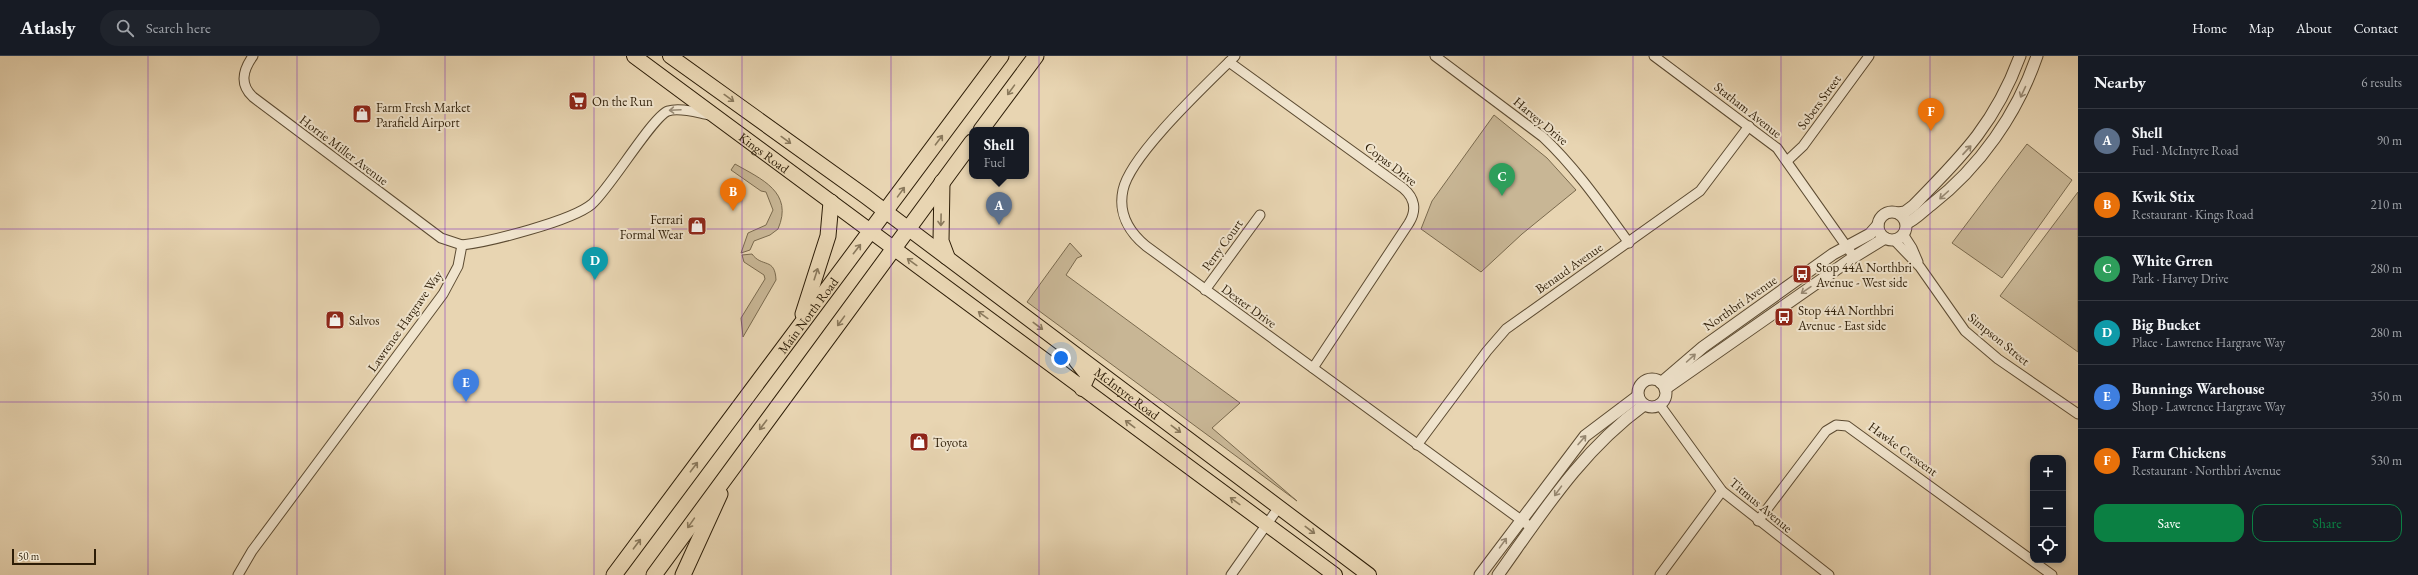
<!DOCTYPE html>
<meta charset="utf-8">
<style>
:root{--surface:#171b24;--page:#20242c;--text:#f1f3f6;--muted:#9ea1a6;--line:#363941;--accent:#0b8043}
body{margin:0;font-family:"EB Garamond",serif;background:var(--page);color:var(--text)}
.controls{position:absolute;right:12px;bottom:12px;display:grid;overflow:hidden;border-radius:8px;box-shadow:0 2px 6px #0003}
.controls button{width:36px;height:36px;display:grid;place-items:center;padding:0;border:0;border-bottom:1px solid var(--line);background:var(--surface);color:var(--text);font:20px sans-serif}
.scale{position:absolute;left:12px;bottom:10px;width:84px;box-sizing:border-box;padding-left:4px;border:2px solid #2d1d07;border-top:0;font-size:11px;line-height:14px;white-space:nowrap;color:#2d1d07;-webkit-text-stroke:3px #f0e4cd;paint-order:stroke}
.you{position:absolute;left:1061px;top:302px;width:14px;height:14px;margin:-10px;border:3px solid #fff;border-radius:50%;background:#1a73e8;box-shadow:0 0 0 6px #1a73e833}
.badge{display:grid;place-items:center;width:26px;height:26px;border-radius:50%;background:var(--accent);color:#fff;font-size:13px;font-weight:700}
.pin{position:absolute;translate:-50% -33px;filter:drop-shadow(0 1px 2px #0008)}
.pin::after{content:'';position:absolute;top:21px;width:14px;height:12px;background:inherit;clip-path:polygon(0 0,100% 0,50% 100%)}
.popup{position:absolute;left:969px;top:71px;width:60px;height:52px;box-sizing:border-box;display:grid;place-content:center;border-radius:8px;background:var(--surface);filter:drop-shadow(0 1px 3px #0005);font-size:13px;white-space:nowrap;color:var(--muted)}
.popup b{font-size:15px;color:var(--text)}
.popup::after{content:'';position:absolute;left:50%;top:100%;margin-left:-8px;border:8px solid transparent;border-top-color:var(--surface)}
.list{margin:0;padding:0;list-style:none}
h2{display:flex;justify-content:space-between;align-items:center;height:52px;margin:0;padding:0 16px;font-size:17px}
h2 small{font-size:13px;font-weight:400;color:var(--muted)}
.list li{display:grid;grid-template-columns:26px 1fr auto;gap:12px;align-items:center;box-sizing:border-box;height:64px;padding:0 16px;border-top:1px solid var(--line)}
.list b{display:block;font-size:15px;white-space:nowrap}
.list p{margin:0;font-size:13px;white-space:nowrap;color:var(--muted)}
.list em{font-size:13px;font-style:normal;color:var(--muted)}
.actions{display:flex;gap:8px;padding:12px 16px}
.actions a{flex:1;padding:9px 0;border:1px solid var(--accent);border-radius:12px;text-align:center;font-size:14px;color:var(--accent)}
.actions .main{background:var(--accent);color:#fff}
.icon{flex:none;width:22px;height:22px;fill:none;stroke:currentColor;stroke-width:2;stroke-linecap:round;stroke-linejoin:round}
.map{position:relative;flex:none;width:2078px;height:519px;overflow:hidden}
header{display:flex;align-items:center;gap:24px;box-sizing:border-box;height:56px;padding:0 20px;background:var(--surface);border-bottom:1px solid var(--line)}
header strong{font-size:19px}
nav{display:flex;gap:22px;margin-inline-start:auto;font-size:14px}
.search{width:280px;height:36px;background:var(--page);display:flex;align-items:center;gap:10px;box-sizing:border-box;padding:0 14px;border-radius:22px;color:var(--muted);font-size:15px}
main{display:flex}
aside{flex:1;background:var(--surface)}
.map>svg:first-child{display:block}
.green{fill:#c8b695;stroke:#7a6a4e}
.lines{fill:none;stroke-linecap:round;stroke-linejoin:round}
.minor-casing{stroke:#5c4b32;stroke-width:11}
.tertiary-casing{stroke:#5c4b32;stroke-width:13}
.primary-casing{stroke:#2d1d07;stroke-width:16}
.trunk-casing{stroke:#2d1d07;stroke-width:17}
.minor{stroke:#f0e4cd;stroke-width:9}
.tertiary{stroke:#f0e4cd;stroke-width:11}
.primary{stroke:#e8d5b2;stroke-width:14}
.trunk{stroke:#e8d5b2;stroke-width:15}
.oneway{stroke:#8a795c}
.oneway2{stroke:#988a74}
.grid{fill:none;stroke:#7b2cbf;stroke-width:1;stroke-opacity:0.55}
.labels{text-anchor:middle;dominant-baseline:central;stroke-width:4;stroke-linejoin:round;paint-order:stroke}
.poi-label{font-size:13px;fill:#2d1d07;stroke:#f0e4cd;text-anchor:start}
.street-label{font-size:13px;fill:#2d1d07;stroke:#f0e4cd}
</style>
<header>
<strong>Atlasly</strong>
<div class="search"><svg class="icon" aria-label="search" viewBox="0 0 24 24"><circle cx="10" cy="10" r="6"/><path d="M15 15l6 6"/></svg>Search here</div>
<nav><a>Home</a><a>Map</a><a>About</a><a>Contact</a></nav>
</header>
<main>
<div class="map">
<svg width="2078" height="519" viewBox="0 0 2078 519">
<rect width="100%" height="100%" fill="#e8d5b2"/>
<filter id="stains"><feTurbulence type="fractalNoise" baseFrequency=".005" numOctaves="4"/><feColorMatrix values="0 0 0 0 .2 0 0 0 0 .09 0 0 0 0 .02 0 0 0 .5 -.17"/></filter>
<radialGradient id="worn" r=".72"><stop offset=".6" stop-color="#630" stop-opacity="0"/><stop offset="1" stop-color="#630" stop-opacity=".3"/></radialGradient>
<g class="green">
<polygon points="1494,59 1547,102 1576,134 1522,178 1481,216 1421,173 1432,145"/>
<polygon points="2027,88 2072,124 2002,222 1952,187"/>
<path d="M735,108C761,123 794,136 778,173L770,179L754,185L750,194L741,197L748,177L766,169L773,154L766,136L761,135L731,114Z"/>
<polygon points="2078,136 2078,296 2000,240"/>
<polygon points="1070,187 1082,200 1077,202 1066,219 1240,347 1212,372 1297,445 1027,246"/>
<path d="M752,198C762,212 775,201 776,224L743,281L741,262L765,223L764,219L744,206L742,199Z"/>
</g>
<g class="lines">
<g class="minor-casing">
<g id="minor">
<path d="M253,0C243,14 239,28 253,41L441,182L462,189"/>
<path d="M1235,0C1208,27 1130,99 1123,134C1118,157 1129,176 1146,190L1532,472"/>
<path d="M1435,0L1543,81C1576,112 1602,150 1629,187"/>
<polyline points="1654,0 1777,92 1854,201"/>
<path d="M1229,6L1403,132C1415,142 1417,154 1409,167L1313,312"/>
<polyline points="1787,105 1803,90 1869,0"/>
<polyline points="1903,178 1912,192 1918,206"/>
<polyline points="1894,184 1920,211 1965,275 1998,303 2078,358"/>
<polyline points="1205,234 1260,159"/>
<polyline points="1659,348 1722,435 1829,519"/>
<polyline points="1417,389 1487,295 1506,273 1700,135 1749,70"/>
<polyline points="1758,465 1826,375 1836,369 1847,370 2052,519"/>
<path d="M238,519L252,495L443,238L458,210L462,189C489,186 572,165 592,148C611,131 653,60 668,55C680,51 698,57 710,59"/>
<polyline points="1231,519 1279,451"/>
<polyline points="1660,519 1722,435"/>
</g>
</g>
<g class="tertiary-casing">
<g id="tertiary">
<circle cx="1892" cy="170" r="14"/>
<path d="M1898,157L1905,156L1913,150C1962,100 1995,68 2020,0"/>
<path d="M1907,167C1915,164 1923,155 1931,149C1980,111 2017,58 2037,0"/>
<circle cx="1652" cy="337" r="14"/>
<polyline points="1661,327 1703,291 1833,198 1870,178 1878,169"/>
<polyline points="1665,333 1854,201 1885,182"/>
<polyline points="1480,519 1585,380 1638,340"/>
<path d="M1498,519C1543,456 1581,395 1644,349"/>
</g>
</g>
<g class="primary-casing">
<g id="primary">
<path id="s1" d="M634,0L1335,519"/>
<path id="s2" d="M670,0L865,140L1369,519"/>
<polyline points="1076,305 1088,320 1082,333"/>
</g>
</g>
<g class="trunk-casing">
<g id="trunk">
<polyline points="981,74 1036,0"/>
<polyline points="942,126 941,185 947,201"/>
<polyline points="803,258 828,180 831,146"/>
<path id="s3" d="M614,519L1001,0"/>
<polyline points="654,519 972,86"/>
<polyline points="683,519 720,438"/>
</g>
</g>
<use href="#minor" class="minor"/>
<use href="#tertiary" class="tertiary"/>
<use href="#primary" class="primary"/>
<use href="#trunk" class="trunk"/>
</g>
<defs><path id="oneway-shaft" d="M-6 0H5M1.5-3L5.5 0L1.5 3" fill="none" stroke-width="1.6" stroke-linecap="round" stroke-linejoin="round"/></defs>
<g class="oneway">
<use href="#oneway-shaft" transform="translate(1011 34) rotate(126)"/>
<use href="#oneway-shaft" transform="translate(729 42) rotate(36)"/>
<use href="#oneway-shaft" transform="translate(786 84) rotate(36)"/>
<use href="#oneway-shaft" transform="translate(939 84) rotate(-53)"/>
<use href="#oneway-shaft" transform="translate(901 136) rotate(-54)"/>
<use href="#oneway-shaft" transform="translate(941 164) rotate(91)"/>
<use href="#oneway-shaft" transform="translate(857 193) rotate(-52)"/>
<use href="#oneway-shaft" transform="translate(912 206) rotate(-144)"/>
<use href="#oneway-shaft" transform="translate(816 218) rotate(-72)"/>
<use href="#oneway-shaft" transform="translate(983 259) rotate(-144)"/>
<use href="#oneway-shaft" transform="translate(841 265) rotate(126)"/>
<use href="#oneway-shaft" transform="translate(1038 270) rotate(37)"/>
<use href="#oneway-shaft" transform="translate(1130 368) rotate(-143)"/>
<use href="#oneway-shaft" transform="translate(763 369) rotate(127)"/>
<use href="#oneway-shaft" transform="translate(1176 373) rotate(37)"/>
<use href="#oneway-shaft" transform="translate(694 411) rotate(-53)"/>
<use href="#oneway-shaft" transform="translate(1235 445) rotate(-144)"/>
<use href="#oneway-shaft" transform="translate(691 467) rotate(125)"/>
<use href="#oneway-shaft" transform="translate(1310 474) rotate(37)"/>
<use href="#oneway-shaft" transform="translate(637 488) rotate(-53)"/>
</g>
<g class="oneway2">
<use href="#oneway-shaft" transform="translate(2023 36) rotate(115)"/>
<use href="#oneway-shaft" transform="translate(675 54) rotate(177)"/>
<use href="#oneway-shaft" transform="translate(1967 94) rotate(-47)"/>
<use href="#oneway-shaft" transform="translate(1944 139) rotate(138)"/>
<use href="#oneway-shaft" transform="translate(1806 234) rotate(145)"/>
<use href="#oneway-shaft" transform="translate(1691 302) rotate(-42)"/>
<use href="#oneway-shaft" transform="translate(1582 384) rotate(-49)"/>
<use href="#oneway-shaft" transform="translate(1558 435) rotate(126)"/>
<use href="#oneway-shaft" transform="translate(1503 487) rotate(-54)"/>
</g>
<path class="grid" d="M148,0V519M297,0V519M445,0V519M594,0V519M742,0V519M891,0V519M1039,0V519M1187,0V519M1336,0V519M1484,0V519M1633,0V519M1781,0V519M1930,0V519M0,173H2078M0,346H2078"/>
<defs>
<g id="supermarket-square" transform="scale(1)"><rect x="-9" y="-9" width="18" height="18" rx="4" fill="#8f2418" stroke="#f0e4cd"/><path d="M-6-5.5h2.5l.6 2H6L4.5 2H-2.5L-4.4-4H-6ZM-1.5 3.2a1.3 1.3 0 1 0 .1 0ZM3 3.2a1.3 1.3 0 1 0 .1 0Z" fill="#fff"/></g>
<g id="shop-square" transform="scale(1)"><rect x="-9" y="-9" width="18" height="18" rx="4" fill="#8f2418" stroke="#f0e4cd"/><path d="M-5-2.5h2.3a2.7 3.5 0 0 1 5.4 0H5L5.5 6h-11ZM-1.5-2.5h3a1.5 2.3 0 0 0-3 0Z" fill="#fff"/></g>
<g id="bus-square" transform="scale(1)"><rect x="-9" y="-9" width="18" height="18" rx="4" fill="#8f2418" stroke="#f0e4cd"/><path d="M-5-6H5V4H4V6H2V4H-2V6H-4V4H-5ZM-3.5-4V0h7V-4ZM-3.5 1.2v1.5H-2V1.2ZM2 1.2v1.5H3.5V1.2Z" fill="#fff"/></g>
</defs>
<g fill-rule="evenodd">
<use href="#supermarket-square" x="578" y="45"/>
<use href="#shop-square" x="362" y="58"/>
<use href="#shop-square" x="697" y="170"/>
<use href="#bus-square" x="1802" y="218"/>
<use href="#bus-square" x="1784" y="261"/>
<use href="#shop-square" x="335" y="264"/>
<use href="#shop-square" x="919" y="386"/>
</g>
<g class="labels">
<g class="poi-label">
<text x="592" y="45">On the Run</text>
<text x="376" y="51">Farm Fresh Market<tspan x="376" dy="15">Parafield Airport</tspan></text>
<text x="683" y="163" text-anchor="end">Ferrari<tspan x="683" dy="15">Formal Wear</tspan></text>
<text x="1816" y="211">Stop 44A Northbri<tspan x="1816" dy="15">Avenue - West side</tspan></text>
<text x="1798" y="254">Stop 44A Northbri<tspan x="1798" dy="15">Avenue - East side</tspan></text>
<text x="349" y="264">Salvos</text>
<text x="933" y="386">Toyota</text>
</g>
<g class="street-label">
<text transform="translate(1819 46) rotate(-54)">Sobers Street</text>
<text transform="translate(1748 54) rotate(38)">Statham Avenue</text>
<text transform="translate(1541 65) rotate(40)">Harvey Drive</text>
<text transform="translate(344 94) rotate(37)">Horrie Miller Avenue</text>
<text stroke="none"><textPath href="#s1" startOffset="162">Kings Road</textPath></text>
<text transform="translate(1391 108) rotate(38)">Copas Drive</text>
<text transform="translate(1222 189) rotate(-54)">Perry Court</text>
<text transform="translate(1569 212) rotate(-35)">Benaud Avenue</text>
<text transform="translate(1740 247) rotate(-35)">Northbri Avenue</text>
<text transform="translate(1249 250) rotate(36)">Dexter Drive</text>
<text stroke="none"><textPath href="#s3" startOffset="324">Main North Road</textPath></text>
<text transform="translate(405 265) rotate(-55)">Lawrence Hargrave Way</text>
<text transform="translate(1999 283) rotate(39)">Simpson Street</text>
<text stroke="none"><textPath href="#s2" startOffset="568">McIntyre Road</textPath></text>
<text transform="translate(1903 393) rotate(36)">Hawke Crescent</text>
<text transform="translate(1761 449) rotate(40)">Titmus Avenue</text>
</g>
</g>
<rect width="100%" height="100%" filter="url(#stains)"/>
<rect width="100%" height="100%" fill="url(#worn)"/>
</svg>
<div class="controls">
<button>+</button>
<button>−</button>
<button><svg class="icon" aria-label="locate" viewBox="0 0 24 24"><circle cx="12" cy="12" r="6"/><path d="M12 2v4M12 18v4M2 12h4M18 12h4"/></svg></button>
</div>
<div class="scale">50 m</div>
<div class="you"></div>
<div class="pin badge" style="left:999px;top:169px;background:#5c6f8a">A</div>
<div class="popup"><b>Shell</b>Fuel</div>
<div class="pin badge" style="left:733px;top:155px;background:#e8710a">B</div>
<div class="pin badge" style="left:1502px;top:140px;background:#2e9e5b">C</div>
<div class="pin badge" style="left:595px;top:224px;background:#0f9aa8">D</div>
<div class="pin badge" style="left:466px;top:346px;background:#3f7fe0">E</div>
<div class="pin badge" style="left:1931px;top:75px;background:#e8710a">F</div>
</div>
<aside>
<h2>Nearby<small>6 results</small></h2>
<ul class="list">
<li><span class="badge" style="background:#5c6f8a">A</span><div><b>Shell</b><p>Fuel · McIntyre Road</p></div><em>90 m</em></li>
<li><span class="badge" style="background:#e8710a">B</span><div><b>Kwik Stix</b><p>Restaurant · Kings Road</p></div><em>210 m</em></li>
<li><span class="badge" style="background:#2e9e5b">C</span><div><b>White Grren</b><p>Park · Harvey Drive</p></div><em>280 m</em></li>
<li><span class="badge" style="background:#0f9aa8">D</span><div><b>Big Bucket</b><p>Place · Lawrence Hargrave Way</p></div><em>280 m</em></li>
<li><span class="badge" style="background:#3f7fe0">E</span><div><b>Bunnings Warehouse</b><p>Shop · Lawrence Hargrave Way</p></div><em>350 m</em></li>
<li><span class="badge" style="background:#e8710a">F</span><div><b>Farm Chickens</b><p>Restaurant · Northbri Avenue</p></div><em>530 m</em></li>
</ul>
<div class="actions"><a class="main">Save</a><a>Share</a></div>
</aside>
</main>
